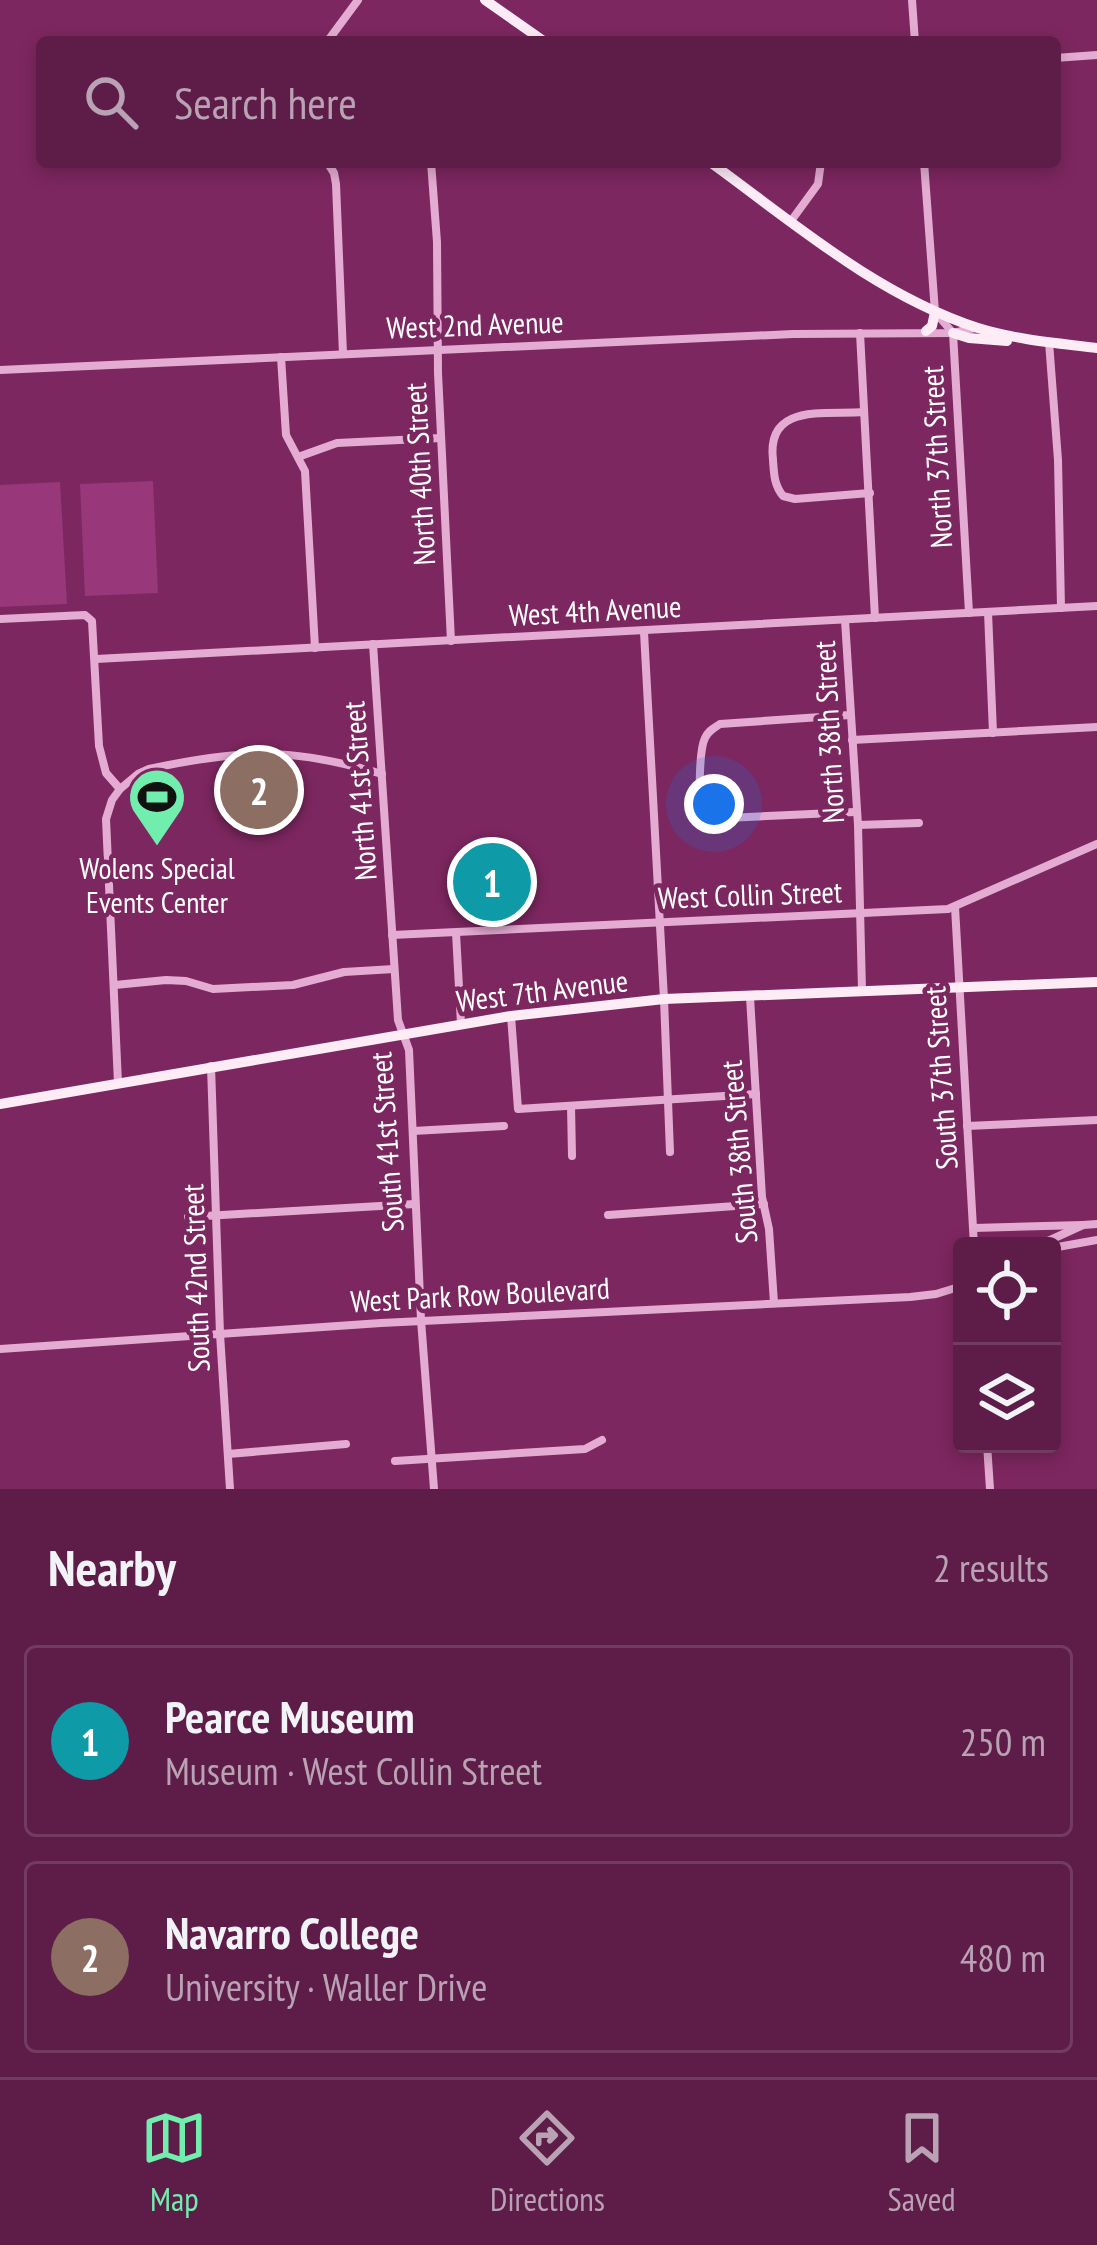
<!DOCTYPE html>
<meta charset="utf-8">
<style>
:root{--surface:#5e1d48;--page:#672a52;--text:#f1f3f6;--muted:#b9a2b4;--line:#733b60;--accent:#71edad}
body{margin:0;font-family:"PT Sans Narrow",sans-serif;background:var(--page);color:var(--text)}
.controls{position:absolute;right:36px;bottom:36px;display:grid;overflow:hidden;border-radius:12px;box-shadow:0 6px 18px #0003}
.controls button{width:108px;height:108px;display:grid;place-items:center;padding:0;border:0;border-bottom:3px solid var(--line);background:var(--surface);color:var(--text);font:60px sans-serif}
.you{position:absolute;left:714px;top:804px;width:42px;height:42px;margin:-30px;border:9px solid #fff;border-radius:50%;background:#1a73e8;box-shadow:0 0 0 18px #1a73e833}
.badge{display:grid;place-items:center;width:78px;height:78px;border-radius:50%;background:var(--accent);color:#fff;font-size:39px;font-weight:700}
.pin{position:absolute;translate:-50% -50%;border:6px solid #fff;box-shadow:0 3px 12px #0006}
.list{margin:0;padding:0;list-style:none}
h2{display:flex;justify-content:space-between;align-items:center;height:156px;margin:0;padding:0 48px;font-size:51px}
h2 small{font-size:39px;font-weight:400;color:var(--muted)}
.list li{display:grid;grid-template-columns:78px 1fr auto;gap:36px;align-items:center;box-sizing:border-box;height:192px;margin:0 24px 24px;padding:0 24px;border:3px solid var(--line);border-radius:12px}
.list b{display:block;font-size:45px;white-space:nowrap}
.list p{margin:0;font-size:39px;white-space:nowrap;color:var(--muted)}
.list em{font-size:39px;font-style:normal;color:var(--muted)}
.icon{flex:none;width:66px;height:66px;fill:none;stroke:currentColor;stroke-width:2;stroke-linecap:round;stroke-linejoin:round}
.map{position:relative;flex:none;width:1097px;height:1489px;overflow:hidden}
.search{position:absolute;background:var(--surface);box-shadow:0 6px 18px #0003;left:36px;right:36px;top:36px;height:132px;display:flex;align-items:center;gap:30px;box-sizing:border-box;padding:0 42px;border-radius:12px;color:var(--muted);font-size:45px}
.sheet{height:588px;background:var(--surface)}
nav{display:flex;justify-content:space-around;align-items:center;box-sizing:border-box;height:168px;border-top:3px solid var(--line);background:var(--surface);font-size:33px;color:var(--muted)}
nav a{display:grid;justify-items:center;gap:6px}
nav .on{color:var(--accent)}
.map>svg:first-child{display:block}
.grass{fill:#98377a}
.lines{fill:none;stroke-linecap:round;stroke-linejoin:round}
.minor{stroke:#e5acd3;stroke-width:8}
.major{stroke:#fdecf6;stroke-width:10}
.labels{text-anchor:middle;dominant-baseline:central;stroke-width:9;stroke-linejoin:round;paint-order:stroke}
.street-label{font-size:30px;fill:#fff;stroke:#7d2760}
.poi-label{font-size:30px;fill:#fff;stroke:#7d2760}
</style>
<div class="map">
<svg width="1097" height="1489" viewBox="0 0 1097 1489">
<rect width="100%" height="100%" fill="#7d2760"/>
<g class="grass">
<polygon points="153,481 158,593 85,596 80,484"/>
<polygon points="60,482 67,604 0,607 0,485"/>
</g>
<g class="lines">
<g class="minor">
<polyline points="912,0 915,42"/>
<polyline points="807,40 807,42"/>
<polyline points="327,42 358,0"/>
<polyline points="1055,58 1097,55"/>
<polyline points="327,162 334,173 336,184 343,354"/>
<polyline points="431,162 437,242 438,373 451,641"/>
<polyline points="924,162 935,312 953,333 969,613"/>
<polyline points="791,221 818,184 821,162"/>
<polyline points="860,333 875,618"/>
<polyline points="1049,342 1058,460 1061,608"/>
<polyline points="281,357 286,435 305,471 315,648"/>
<polyline points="0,370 793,334 953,333 975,328"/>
<path d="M864,412C824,415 766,403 773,460C774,474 774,485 783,496L795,499L870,493"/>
<polyline points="298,457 337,443 441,438"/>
<polyline points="988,612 993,733"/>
<polyline points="0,619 85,615 92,621 99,746 106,773 120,789 112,800 106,819 118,1083"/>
<polyline points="845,620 858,825 862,991"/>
<polyline points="644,632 664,999 670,1152"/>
<polyline points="373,644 398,1020 409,1050 421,1320 434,1489"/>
<polyline points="96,659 1097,606"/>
<path d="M850,715L720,724C713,729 709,730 705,738C700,748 698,789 702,800C707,810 716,814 726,818L855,812"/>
<polyline points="852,740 1097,727"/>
<path d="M120,789L138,774L149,769C241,749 292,747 382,774"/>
<polyline points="858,825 919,823"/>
<polyline points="955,907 974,1246"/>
<polyline points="456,933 461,1024"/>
<polyline points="392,935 948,909 1097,844"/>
<polyline points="115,985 166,980 186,981 213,989 293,985 344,972 394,969"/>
<polyline points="750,997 762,1197 769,1229 774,1303"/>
<polyline points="511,1016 518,1109 756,1094"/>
<polyline points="211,1066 220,1334 230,1489"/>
<polyline points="571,1106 572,1156"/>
<polyline points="967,1126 1097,1120"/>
<polyline points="413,1131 504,1126"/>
<polyline points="608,1215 764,1204"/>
<polyline points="188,1217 415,1204"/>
<polyline points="974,1228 1083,1225"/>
<polyline points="1037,1246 1083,1225 1097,1224"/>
<polyline points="1052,1248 1097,1240"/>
<polyline points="0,1349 381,1323 910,1297 936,1294 962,1286"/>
<polyline points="987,1444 990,1489"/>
<polyline points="228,1454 346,1444"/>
<polyline points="395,1461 585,1449 602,1440"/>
</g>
<g class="major">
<polyline points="485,0 545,42"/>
<path d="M710,162C794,223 877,295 978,328C1017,340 1057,343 1097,348"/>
<polyline points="926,331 932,326 935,312"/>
<polyline points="953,333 969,338 1007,341"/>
<polyline points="0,1104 511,1016 664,999 1097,982"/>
</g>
</g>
<defs>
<g id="stadium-pin" transform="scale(3)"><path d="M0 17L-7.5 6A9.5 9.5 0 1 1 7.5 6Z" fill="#71edad" stroke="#7d2760"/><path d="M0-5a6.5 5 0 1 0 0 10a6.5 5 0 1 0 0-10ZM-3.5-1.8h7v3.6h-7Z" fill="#111"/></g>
</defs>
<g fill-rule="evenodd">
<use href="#stadium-pin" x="157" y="797"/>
</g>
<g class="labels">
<g class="street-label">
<text transform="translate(475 324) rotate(-2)">West 2nd Avenue</text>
<text transform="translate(936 457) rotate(-93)">North 37th Street</text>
<text transform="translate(419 474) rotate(-93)">North 40th Street</text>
<text transform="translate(595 610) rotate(-3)">West 4th Avenue</text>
<text transform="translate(828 732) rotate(-93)">North 38th Street</text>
<text transform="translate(359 791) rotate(-94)">North 41st Street</text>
<text transform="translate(750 894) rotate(-2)">West Collin Street</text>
<text transform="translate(542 990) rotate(-7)">West 7th Avenue</text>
<text transform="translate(940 1078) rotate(-94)">South 37th Street</text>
<text transform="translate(386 1142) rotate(-94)">South 41st Street</text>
<text transform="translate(738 1152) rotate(-95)">South 38th Street</text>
<text transform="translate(195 1278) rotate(-92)">South 42nd Street</text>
<text transform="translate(480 1294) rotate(-3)">West Park Row Boulevard</text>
</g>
<g class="poi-label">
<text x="157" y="867">Wolens Special<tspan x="157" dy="34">Events Center</tspan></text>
</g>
</g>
</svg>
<div class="controls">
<button><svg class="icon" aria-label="locate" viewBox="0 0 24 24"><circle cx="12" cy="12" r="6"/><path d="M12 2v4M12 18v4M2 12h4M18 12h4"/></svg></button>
<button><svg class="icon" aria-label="layers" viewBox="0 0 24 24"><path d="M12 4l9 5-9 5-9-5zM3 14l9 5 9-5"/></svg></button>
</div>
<div class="you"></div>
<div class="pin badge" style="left:492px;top:882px;background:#0f9aa8">1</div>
<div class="pin badge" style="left:259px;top:790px;background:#8d6e63">2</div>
<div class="search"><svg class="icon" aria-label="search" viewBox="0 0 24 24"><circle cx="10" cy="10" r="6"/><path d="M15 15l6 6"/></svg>Search here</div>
</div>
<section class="sheet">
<h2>Nearby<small>2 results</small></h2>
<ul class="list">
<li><span class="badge" style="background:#0f9aa8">1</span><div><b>Pearce Museum</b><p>Museum · West Collin Street</p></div><em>250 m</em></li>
<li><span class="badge" style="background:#8d6e63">2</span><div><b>Navarro College</b><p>University · Waller Drive</p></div><em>480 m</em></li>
</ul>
</section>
<nav>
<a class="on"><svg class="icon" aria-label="map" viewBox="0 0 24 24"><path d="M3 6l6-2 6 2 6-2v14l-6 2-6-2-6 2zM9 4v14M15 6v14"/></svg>Map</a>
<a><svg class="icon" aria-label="directions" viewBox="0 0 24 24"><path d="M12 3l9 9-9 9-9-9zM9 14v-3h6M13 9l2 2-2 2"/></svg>Directions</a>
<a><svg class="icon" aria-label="saved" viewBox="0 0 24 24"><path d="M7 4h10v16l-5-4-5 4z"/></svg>Saved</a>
</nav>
